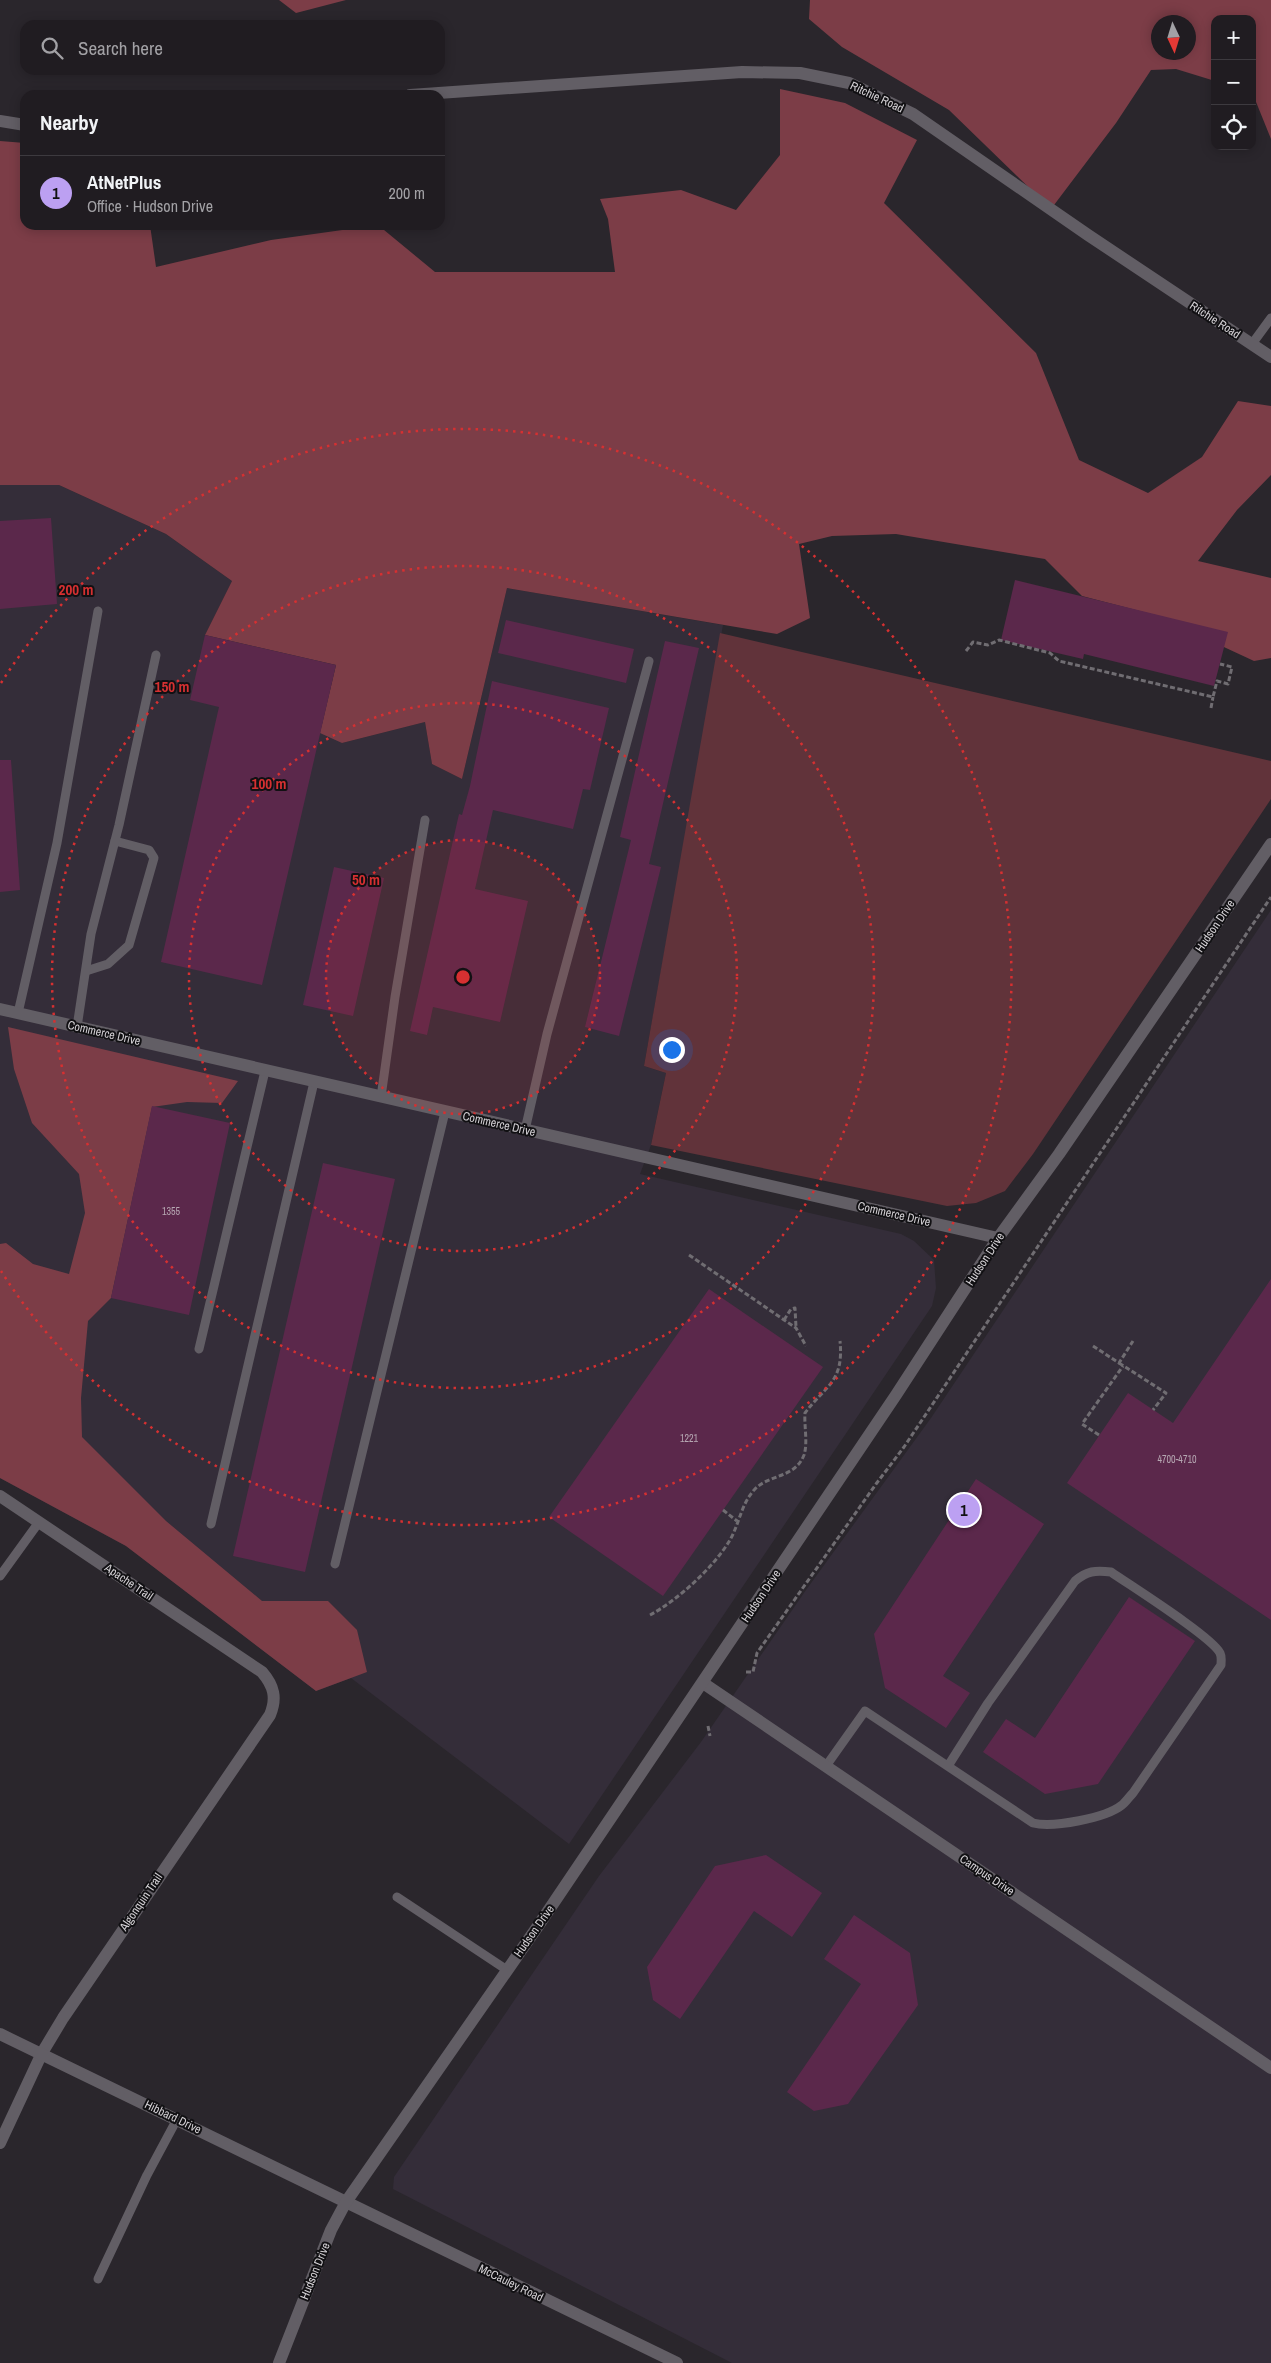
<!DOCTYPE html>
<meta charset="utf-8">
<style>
:root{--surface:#201c21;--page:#2d292e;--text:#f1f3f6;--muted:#a2a1a5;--line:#3d3a3f;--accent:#bca0f2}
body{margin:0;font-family:"Archivo Narrow",sans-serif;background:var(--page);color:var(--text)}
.controls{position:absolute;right:15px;top:15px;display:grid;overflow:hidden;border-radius:10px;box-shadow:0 2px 12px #0003}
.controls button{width:45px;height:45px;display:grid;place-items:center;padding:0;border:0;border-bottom:1px solid var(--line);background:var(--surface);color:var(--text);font:25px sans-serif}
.compass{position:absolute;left:1151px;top:15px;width:45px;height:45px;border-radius:50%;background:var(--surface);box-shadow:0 2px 12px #0003;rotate:176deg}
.you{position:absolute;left:671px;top:1049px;width:18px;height:18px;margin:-12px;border:4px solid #fff;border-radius:50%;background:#1a73e8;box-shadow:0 0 0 8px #1a73e833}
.badge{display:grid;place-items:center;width:32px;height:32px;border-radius:50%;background:var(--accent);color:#111;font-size:16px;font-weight:700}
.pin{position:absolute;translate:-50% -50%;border:2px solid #fff;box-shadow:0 1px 5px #0006}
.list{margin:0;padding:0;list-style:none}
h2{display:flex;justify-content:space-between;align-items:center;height:65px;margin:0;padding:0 20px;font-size:21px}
h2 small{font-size:16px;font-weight:400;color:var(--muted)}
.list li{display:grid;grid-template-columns:32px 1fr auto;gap:15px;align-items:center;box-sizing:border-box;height:75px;padding:0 20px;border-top:1px solid var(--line)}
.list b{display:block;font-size:19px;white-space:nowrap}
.list p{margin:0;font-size:16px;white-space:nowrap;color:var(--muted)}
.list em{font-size:16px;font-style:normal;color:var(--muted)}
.icon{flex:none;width:28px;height:28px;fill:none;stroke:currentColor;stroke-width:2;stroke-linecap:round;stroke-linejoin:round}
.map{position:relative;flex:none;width:1271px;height:2363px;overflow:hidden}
.search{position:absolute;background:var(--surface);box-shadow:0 2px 12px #0003;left:20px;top:20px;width:425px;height:55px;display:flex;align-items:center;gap:12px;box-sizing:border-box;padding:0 18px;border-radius:15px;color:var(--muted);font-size:19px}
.panel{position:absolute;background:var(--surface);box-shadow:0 2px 12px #0003;left:20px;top:90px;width:425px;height:140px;border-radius:15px}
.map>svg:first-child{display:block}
.built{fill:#342d39}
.green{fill:#61333a}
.forest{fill:#7c3d47;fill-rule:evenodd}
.building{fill:#5b284b}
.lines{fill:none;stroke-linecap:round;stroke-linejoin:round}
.path{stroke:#706d72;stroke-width:3;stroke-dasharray:5 2.5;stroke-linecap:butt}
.lane{stroke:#625e65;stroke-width:9}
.street{stroke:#625e65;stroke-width:12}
.secondary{stroke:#625e65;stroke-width:12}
.ring{fill:none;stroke:#d63031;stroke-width:2.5;stroke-dasharray:2.5 5}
.labels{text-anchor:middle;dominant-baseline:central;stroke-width:4;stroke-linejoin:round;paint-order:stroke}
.number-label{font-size:10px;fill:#b6a7b2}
.street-label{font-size:12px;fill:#d4d1d5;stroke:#111013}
.centre{fill:#d63031;stroke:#111013;stroke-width:2.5}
.ring-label{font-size:15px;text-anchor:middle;font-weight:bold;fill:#d63031;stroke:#111013;stroke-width:4;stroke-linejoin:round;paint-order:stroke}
</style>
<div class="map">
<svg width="1271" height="2363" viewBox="0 0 1271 2363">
<rect width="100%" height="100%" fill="#2a262c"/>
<g class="built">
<polygon points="0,485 59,485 166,534 232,581 205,635 342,743 425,722 432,764 462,779 507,588 723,625 644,1066 666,1073 651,1145 640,1174 901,1234 914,1241 934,1260 936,1288 932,1306 569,1844 351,1678 316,1691 126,1546 0,1478"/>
<polygon points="1271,910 1271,2363 732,2363 393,2189 394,2177 599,1876 701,1742 806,1590 931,1418"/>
</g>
<polygon class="green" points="720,633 1271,761 1271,799 1033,1154 1005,1191 976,1203 947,1206 651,1145 666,1073 644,1066"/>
<g class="forest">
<polygon points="279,0 346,0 296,13"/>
<path d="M810,0H1271V139L1252,92V19H1215V81L1176,69L1151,70L1116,123L1051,209L949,110L842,47L809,19ZM1158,22H1188V52H1158Z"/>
<polygon points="780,89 845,103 917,140 884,203 1036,353 1079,460 1148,493 1202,457 1238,401 1271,406 1271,475 1237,510 1198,561 1271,578 1271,658 1254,661 1155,615 1082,596 1045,559 896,534 832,536 799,544 810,618 777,634 507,588 462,779 432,764 425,722 342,743 320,733 336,665 205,635 232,581 166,534 59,485 0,485 0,141 25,143 25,225 150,225 156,267 271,240 378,225 435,272 615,272 608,219 600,199 681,190 736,210 780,155"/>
<polygon points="8,1027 238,1081 222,1103 187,1102 152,1107 111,1298 88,1321 81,1398 82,1437 166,1521 262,1601 328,1601 357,1630 367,1672 316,1691 126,1546 0,1478 0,1244 6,1243 33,1264 69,1274 85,1213 79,1174 32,1123 14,1069"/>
</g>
<g class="building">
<polygon points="51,518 57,604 0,609 0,521"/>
<polygon points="1015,580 1228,632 1214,686 1084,654 1083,659 1001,640"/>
<polygon points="506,620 634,649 626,683 498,653"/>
<polygon points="205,635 336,665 262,985 161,962 219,707 190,700"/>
<polygon points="665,641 699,648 649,864 661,867 619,1036 585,1027 631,840 620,837"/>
<polygon points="492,681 609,708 590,790 583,789 573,829 493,810 475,889 528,901 500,1022 433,1007 427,1035 410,1031 459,814 462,815 470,786"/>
<polygon points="0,760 11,760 20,890 0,892"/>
<polygon points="334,867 384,878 353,1016 303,1005"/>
<polygon points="152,1106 230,1123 189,1315 111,1298"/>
<polygon points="323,1163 395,1179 305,1572 233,1556"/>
<polygon points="1271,1279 1271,1620 1067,1483 1128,1393 1173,1423"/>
<polygon points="709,1289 823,1367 663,1596 549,1517"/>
<polygon points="976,1479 1044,1524 943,1676 970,1693 946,1728 885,1688 874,1634"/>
<polygon points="1129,1597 1195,1641 1098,1784 1045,1794 983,1752 1006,1719 1035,1738"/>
<polygon points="766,1855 822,1893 792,1937 754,1911 680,2019 653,2000 647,1967 715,1866"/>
<polygon points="854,1915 910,1953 918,2005 848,2104 814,2111 787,2092 861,1984 824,1959"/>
</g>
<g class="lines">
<g class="path">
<polyline points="966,651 973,642 988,645 999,640 1050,653 1059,661 1213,697 1217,681 1228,684 1232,667 1220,664"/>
<polyline points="1211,708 1213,697"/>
<polyline points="689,1255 796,1328 806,1346"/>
<polyline points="784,1320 791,1309 795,1308 796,1327"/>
<polyline points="1093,1346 1119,1363 1133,1341"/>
<polyline points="1119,1363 1166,1393 1153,1410"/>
<polyline points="1099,1435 1082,1424 1123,1366"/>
<polyline points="723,1510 737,1521"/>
<path d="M650,1615C678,1600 714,1567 730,1540C740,1522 741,1504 755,1489C770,1474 795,1478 804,1455C808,1443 804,1426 805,1413C826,1385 844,1382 840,1341"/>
<polyline points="746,1672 753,1672 757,1653 876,1484 904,1447 1271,897"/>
<polyline points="708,1726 710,1736"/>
</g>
<g class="lane">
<polyline points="1252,344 1271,318"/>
<polyline points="86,971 108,964 129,945 154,858 149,850 115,841"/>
<polyline points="18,1013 57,843 98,611"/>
<polyline points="77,1027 91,934 119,825 156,655"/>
<polyline points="381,1097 395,997 425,820"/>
<polyline points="525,1130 547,1034 649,661"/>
<polyline points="199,1349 265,1071"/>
<polyline points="211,1524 314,1082"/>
<polyline points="335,1564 445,1112"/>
<polyline points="0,1576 39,1522"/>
<path d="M826,1766L865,1711L1033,1823C1053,1828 1106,1818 1122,1805C1126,1802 1129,1797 1133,1793L1221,1665C1221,1661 1222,1657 1220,1653C1211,1636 1131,1586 1111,1572C1095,1570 1087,1571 1075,1581L988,1703L948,1766"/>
<polyline points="397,1897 507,1970"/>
<polyline points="98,2279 147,2175 177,2119"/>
</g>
<g class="street">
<polyline points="410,95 742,72 800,73 849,83 913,114 1088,235 1271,357"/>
<polyline points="0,121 25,125"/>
<path d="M0,1496L262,1672C274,1686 277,1698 270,1715L63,2018L42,2053L0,2143"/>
<polyline points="703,1683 1271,2068"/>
<polyline points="0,2034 346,2202"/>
</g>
<g class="secondary">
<polyline points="0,1009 998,1238"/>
<polyline points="346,2202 677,2363"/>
<polyline points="279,2363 331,2230 346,2202 538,1926 896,1395 998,1238 1059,1154 1271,844"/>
</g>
</g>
<circle cx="463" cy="977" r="137" fill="#d63031" fill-opacity=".12"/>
<g class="ring">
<circle cx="463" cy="977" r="137"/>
<circle cx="463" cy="977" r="274"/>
<circle cx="463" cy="977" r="411"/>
<path d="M1 683A548 548 0 1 1 1 1271"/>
</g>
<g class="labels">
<g class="number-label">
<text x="171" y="1211">1355</text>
<text x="689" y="1438">1221</text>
<text x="1177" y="1459">4700-4710</text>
</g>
<g class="street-label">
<text transform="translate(877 97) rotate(25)">Ritchie Road</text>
<text transform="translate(1215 320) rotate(33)">Ritchie Road</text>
<text transform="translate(1215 926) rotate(-56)">Hudson Drive</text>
<text transform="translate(104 1033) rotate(13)">Commerce Drive</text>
<text transform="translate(499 1124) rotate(13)">Commerce Drive</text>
<text transform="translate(894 1214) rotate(13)">Commerce Drive</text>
<text transform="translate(985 1259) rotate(-57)">Hudson Drive</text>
<text transform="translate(129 1582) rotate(34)">Apache Trail</text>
<text transform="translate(761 1596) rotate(-56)">Hudson Drive</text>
<text transform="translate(987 1875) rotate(34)">Campus Drive</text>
<text transform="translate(141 1902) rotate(-56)">Algonquin Trail</text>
<text transform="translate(534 1931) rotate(-55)">Hudson Drive</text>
<text transform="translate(173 2117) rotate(26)">Hibbard Drive</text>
<text transform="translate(315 2271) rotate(-68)">Hudson Drive</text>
<text transform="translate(511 2283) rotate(26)">McCauley Road</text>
</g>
</g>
<circle cx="463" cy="977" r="8" class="centre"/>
<g class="ring-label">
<text x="76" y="595">200 m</text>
<text x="172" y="692">150 m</text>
<text x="269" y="789">100 m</text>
<text x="366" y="885">50 m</text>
</g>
</svg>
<div class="controls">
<button>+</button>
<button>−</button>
<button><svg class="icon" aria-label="locate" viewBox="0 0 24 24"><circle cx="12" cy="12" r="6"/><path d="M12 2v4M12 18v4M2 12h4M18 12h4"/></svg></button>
</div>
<svg class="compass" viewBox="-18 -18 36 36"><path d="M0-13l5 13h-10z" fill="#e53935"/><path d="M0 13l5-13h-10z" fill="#a2a1a5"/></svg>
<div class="you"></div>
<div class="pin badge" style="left:964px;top:1510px">1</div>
<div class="search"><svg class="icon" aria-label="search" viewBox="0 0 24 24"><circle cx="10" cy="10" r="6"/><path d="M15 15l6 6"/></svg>Search here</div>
<section class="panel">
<h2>Nearby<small></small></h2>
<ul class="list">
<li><span class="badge">1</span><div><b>AtNetPlus</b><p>Office · Hudson Drive</p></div><em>200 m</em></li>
</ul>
</section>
</div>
